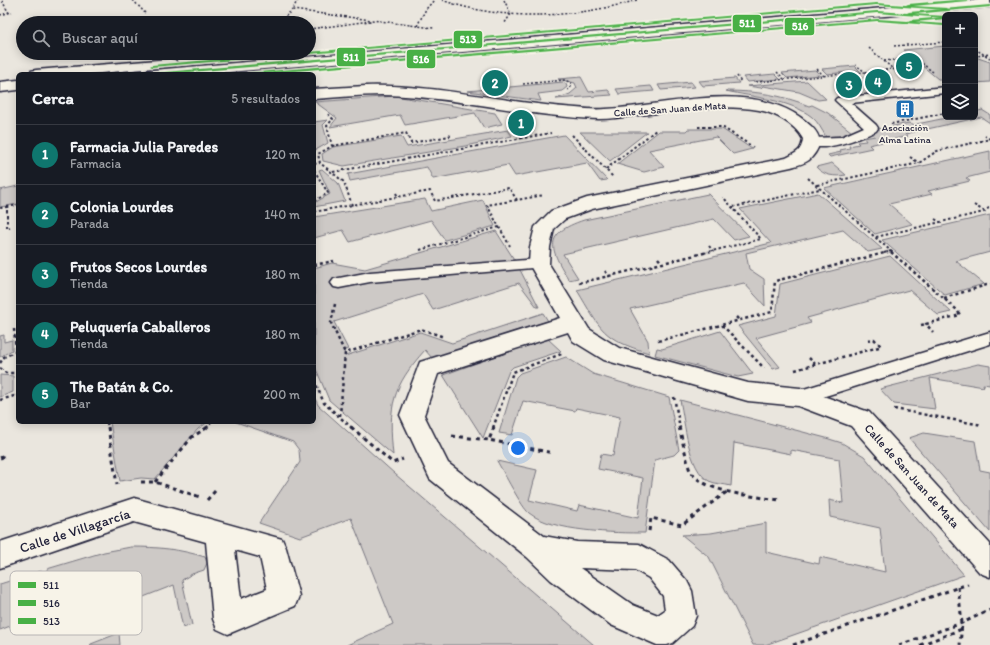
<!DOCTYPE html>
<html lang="es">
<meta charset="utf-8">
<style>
:root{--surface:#171b24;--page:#20242c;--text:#f1f3f6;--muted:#9ea1a6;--line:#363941;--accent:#0f766e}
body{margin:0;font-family:Itim,sans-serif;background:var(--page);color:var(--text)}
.controls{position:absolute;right:12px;top:12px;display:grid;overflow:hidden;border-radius:6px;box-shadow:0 2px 10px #0003}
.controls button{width:36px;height:36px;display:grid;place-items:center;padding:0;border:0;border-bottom:1px solid var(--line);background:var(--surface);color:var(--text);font:20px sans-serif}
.you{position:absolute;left:518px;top:448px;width:14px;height:14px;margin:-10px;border:3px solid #fff;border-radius:50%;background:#1a73e8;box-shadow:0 0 0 6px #1a73e833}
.badge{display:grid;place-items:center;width:26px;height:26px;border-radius:50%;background:var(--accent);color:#fff;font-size:13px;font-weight:700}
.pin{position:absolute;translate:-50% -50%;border:2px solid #fff;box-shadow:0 1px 4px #0006}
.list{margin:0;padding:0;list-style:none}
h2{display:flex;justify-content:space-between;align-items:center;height:52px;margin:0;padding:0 16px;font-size:17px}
h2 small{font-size:13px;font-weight:400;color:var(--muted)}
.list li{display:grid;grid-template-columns:26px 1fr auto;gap:12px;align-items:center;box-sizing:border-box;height:60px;padding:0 16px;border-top:1px solid var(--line)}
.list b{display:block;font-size:15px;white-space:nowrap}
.list p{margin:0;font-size:13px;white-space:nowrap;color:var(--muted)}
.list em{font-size:13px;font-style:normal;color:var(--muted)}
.icon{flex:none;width:22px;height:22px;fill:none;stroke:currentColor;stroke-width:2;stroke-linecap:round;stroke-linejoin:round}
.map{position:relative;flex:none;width:990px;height:645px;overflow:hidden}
.search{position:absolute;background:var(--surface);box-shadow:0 2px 10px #0003;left:16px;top:16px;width:300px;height:44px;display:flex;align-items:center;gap:10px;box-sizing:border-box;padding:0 14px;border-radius:22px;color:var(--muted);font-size:15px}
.panel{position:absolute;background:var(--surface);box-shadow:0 2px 10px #0003;left:16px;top:72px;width:300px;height:352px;border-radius:6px}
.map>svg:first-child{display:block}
.green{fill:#cdc9c6;stroke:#787680}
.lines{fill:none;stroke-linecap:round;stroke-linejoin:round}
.service-casing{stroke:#22223b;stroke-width:3}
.minor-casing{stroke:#22223b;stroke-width:3}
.motorway-casing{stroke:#22223b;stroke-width:3}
.path-far3{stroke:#22223b;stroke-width:1.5;stroke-dasharray:2 2;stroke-linecap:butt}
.path-far2{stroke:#22223b;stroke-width:2;stroke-dasharray:2.5 2.5;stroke-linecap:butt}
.path-far1{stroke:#22223b;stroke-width:2.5;stroke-dasharray:3 3;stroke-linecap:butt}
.path{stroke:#22223b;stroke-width:3;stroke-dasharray:4 4;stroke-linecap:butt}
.service{fill:#f7f3e8;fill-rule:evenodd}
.minor{fill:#f7f3e8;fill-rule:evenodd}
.motorway{fill:#f7f3e8;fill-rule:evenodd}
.bus-1-casing{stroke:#f7f3e8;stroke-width:3}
.bus-2-casing{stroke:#f7f3e8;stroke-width:3}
.bus-3-casing{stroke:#f7f3e8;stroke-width:3}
.bus-1{fill:#48b046;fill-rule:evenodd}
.bus-2{fill:#48b046;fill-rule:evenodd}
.bus-3{fill:#48b046;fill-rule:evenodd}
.labels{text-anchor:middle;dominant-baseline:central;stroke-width:3.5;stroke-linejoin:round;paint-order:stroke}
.far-street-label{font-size:10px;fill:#22223b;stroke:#f7f3e8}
.far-poi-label{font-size:10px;fill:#22223b;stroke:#f7f3e8}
.street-label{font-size:12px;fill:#22223b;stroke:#f7f3e8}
.near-street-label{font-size:14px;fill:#22223b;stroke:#f7f3e8}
.key{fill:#f7f3e8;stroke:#b7b4b4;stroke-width:1}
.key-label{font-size:11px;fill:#22223b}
.line-badge{stroke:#f7f3e8;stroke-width:1.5}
.badge-label{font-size:11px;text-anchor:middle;font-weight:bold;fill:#fff}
</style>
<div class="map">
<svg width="990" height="645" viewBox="0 0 990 645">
<rect width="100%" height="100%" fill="#eae6de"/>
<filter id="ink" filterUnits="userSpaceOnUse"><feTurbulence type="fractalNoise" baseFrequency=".025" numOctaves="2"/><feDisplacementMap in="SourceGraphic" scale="8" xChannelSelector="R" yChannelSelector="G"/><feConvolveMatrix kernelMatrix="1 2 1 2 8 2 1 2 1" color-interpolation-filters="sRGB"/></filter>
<g filter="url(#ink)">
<g class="green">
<polygon points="945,46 945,79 938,79 903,50"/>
<polygon points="975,57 990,62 990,82 975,83"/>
<polygon points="855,66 860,71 827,74 822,69"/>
<polygon points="815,70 820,75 787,78 782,73"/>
<polygon points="775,74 780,79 747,82 743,77"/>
<polygon points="581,77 589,92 608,90 612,95 556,99 570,94 577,88 575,83 558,79"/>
<polygon points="735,78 739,83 703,86 699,81"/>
<polygon points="807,81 826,99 818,100 799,92 763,86 761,88 747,86"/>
<polygon points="563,82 566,84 567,87 562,91 538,94 541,101 467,91"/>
<polygon points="691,82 695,87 661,90 658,85"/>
<polygon points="651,86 654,91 619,94 616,89"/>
<path d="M726,91C755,91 783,95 809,106L812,105L828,113L852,132L845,135L826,137C822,130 818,122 812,117C791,100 752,97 726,91Z"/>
<polygon points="395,96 495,113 502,124 484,128 475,113 405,125 400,115 330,127 337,118 315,102"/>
<polygon points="982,110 990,115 990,123 981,117 905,134 908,136 869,145 872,148 830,157 828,155 841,152 840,150 850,148 849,146 859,144 857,142 866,141 864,138 875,136 869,131 909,123 912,125 951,117 975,117 975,112"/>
<polygon points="328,120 323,125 328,143 314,151 314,122"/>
<polygon points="688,129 722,129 752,149 733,154 716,137 649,150 664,167 644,172 617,164 659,131 686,131"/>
<polygon points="508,130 512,136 465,146 344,166 323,161 322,154 333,147 401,136 407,147"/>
<polygon points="580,132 647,132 610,161"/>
<polygon points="564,135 607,180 600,181 587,163 515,176 508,165 433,179 427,167 350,181 348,174"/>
<polygon points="990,151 990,172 966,178 970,181 928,191 932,194 889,204 912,224 875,234 824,188"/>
<path d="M832,163L846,175C835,177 824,176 816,167Z"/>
<polygon points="322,169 338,183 345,201 314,207 314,203 330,194 319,170"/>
<polygon points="18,186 18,204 0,207 0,190"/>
<path d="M818,193L882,249L868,252L843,230L746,253L749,269L764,279L765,306L744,283L630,309L648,341L649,353C602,339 601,330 577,290L771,243L740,209Z"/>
<path d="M708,194L749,236L734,240L714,219L563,254L578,278L569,280C550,249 542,234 584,220Z"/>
<polygon points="425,199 431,211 483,200 495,226 445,240 431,220 350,242 343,230 314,238 314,217"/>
<polygon points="990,215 990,252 956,261 984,284 945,295 882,240"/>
<path d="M496,231L517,264L539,307H537L519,283L433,310L423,294L334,322L348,349L344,350L345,356L420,332L452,343L543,313L548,321L432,358L425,350C392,387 388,406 393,455L329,400L314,364V268L332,263L365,269Z"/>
<polygon points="890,256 951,312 938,315 909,290 807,318 811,323 756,338 780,367 773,369 738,326 776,316 780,284"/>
<polygon points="720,331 753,374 738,377 655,355 657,348 662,349"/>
<polygon points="4,335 4,342 12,340 12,350 0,357 0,336"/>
<polygon points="547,338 561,351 513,367 509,371 483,438 443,375"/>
<path d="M566,357L593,374L669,397L679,450L674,455L655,460L645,533C615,533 553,532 529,513C522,508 503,471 497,461L537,470L529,500L577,511L579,505L638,518L643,478L598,469L601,454L613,456L620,417L576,408L575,411L523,401L512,435L499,433L516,377L520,373Z"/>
<polygon points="978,364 990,366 990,385 983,384 984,387 930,378 935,409 894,404 880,389"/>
<polygon points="0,375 13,376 13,392 0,397"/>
<polygon points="314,396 318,405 395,474 594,645 347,645 393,624 351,518 300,537 259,523 300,462 299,450 293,442 236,422 314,422"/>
<path d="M680,400L826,438L842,443L864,456L964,575L765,645H753L709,557L682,535L711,533L766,523V552L819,564L820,557L885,572L880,528L830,517L829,500L843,503L839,459L791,450V454L734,443L731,486C724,484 715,484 709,481C688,470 685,422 680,400Z"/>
<polygon points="110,422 208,422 198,429 155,479 141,478 120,481"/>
<polygon points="924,433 975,441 980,470 990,472 990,532 909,438"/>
<path d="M131,547C159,547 179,549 205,557L207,563L204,570L192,574L182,580L192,625L183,628L174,585L118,607L114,586L50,611L47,569L104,552Z"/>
<polygon points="32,574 36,616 0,630 0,584"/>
<polygon points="119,633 120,645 90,645 91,644"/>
</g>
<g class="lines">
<g class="service-casing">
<g id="service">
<path d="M945,87V93L851,103L876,125L878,128L876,131C864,137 816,156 806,142L812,138L841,137L864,127L837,102L835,100L837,98Z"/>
<polygon points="539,259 544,261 546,264 544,267 370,282 339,288 334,287 331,283 334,279 370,272"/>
<polygon points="990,332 990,344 800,404 794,402 791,397 794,392"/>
</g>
</g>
<g class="minor-casing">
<g id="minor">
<path d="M366,86C437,84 505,103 576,108C586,109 596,110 606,109C669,106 759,76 811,126C822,137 822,145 812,157C808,163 798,165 791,167L592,209L565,219L554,229L550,247L549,264L589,329L619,348L748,383L800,388L869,412L990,544V577L980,573L851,426L798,406L748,401L604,360L573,341L568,332L438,374L424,415L448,463L544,536L577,542L639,544L669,560L687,581L692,591L696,616L692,626L673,643L667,645H657L611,625L551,580L527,557L430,479L400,415L420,362L560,318L529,264L530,247L535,227L551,211L587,198L786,158C796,153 802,151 803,139C795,124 775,113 759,110C719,103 678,111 638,115C625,117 612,119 599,119C534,117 470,100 405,96C374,93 344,97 314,99V89ZM580,568L635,570L649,578L663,596L665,610L658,615L633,605Z"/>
<path d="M134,498L282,539L286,548L299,596L295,606L228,634L217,629L213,619L206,542L134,522L0,568V542ZM235,550L260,557L267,589L241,599Z"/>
</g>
</g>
<g class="motorway-casing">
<g id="motorway">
<polygon points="979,0 990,0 990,7 205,74 146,74 148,71 153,70"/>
<polygon points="170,59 175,60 177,63 175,66 90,74 29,74 31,71 36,70"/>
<polygon points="18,80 18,90 0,92 0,82"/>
</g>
</g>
<g class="path-far3">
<polyline points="133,0 145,13"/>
<polyline points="298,0 292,10 434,28"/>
<path d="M442,0C503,22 576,18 637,0"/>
<polyline points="504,0 511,14 504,24"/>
<polyline points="2,1 9,13"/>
<polyline points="0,15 12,12"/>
<polyline points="282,23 282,20 292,10"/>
<polyline points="417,26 426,9 434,0"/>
<polyline points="309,29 371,21"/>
<polyline points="894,46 945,42"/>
<polyline points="869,48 893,69"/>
<polyline points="975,49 990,58"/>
<polyline points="975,54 977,56 990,54"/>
<polyline points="884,61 915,58 933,72"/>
<polyline points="817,69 824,76"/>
<polyline points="777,72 784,79"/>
<polyline points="865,72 893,69 900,75"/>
<polyline points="737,76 741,82"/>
<polyline points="756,82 865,72 856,65"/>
<polyline points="523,84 565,80 571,83 571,87 568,90"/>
<polyline points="975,107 977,107"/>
</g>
<g class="path-far2">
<polyline points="328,114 333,119 327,126 332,146 318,154 320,163 344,182 352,205 430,191 435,201 509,188 517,200 544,195"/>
<polyline points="891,124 945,113"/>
<polyline points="698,127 722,127 753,147"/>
<polyline points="572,135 613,177"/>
<polyline points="332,146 406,133 411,143 450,136 449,134"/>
<polyline points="910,157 919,163"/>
<polyline points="314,164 320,163"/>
<polyline points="606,169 656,130"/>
<polyline points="314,170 328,193 314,201"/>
<polyline points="333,172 551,133"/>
<polyline points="808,178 893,253"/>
<polyline points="817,185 919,163 937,151 990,139 985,136"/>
<polyline points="396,193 398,197"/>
<polyline points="974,205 984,211"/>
<polyline points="7,207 18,205"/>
<polyline points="733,207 820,189"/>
<polyline points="0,208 7,207 7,228 10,227"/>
<polyline points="314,212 352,205"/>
<polyline points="935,219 940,222"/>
<polyline points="499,227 510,246"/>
<polyline points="876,237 984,212 990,207"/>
<polyline points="709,246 713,251"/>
<polyline points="420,250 499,227 487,205 517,200"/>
<polyline points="704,253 761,239 723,197"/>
<polyline points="884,253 891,251"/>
</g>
<g class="path-far1">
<polyline points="891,252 957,310 960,315 926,324 933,332"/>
<polyline points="658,258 662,263"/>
<polyline points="314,265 334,261"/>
<polyline points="605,271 609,276 708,252"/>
<polyline points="579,283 609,276"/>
<polyline points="944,298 990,284"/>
<polyline points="335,304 331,323 345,353"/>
<polyline points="736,317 739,320"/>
<polyline points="722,325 764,368"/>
<polyline points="921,325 926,324"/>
<polyline points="14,329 16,350"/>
<polyline points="868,340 874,339 881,346"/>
<polyline points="658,341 772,312 775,281 888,252"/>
<polyline points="809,358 815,364"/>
<polyline points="0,363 4,357 18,350"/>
<polyline points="0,368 6,373 18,373"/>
<polyline points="795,370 879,347"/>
<polyline points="314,380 324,403 352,428"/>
<polyline points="674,397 680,428"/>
<polyline points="0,400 18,395"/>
<polyline points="894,409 982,425"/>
<polyline points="340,416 345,353 421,329 444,337"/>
<polyline points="107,422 108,428"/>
<polyline points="206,428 210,425 210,422"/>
<polyline points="493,428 513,372 564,353"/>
</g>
<g class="path">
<polyline points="108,427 117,485"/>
<polyline points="351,427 393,463 403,459"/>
<polyline points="494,427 489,440 553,453"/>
<path d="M679,427L689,468C699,493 755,496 779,500"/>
<polyline points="452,436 489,440"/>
<polyline points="0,458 5,456"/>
<polyline points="141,482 155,482 200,497"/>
<polyline points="155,482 192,437 208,427"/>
<polyline points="207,500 216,490"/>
<polyline points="649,531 651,518 682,525 728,491"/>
<polyline points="40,571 44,616"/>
<polyline points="958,587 962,623 960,645"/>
<polyline points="793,645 968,584"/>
<polyline points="899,645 962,623 990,610"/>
<polyline points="920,645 962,629"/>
</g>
<use href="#service" class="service"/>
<use href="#minor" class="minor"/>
<use href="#motorway" class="motorway"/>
<g class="bus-1-casing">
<polygon id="bus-1" points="990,5 990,7 914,14 945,16 945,18 877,13 167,74 151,74 153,73 877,11 907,13 909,12"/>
</g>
<g class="bus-2-casing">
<polygon id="bus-2" points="945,17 945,19 915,22 945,24 945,26 944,26 877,21 261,74 245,74 247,73 877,19 908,21 910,20"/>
</g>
<g class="bus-3-casing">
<g id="bus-3">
<polygon points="955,0 969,0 967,1 913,6 947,8 948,9 946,10 876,5 309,54 307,53 309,53 309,52 876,3 906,5 908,4"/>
<polygon points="290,53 306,53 304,54 152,67 150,66 152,65"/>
</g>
</g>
<use href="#bus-1" class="bus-1"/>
<use href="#bus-2" class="bus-2"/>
<use href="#bus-3" class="bus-3"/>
</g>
</g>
<defs>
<g id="building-square" transform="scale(1)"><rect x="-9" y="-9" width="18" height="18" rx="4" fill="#1f6fb2" stroke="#f7f3e8"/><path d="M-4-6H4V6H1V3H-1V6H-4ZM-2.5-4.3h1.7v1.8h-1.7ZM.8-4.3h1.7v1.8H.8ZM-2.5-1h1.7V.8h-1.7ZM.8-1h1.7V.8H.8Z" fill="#fff"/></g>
</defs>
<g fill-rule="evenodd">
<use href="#building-square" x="905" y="109"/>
</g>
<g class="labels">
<g class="far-street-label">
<text transform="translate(670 109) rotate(-4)">Calle de San Juan de Mata</text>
</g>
<g class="far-poi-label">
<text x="905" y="127">Asociación<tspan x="905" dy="12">Alma Latina</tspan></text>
</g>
<g class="street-label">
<text transform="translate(912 476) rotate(48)">Calle de San Juan de Mata</text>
</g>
<g class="near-street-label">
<text transform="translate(75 531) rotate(-18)">Calle de Villagarcía</text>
</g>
</g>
<rect x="10" y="571" width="132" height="64" rx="6" class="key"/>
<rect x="18" y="582" width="18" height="6" fill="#48b046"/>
<rect x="18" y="600" width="18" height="6" fill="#48b046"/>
<rect x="18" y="618" width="18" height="6" fill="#48b046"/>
<g class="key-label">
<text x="43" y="589">511</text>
<text x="43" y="607">516</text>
<text x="43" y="625">513</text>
</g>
<g class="line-badge">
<rect x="732" y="14" width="30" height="19" rx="4" fill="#48b046"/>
<rect x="784" y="17" width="31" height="19" rx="4" fill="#48b046"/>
<rect x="453" y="30" width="30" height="19" rx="4" fill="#48b046"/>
<rect x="336" y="47" width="30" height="20" rx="4" fill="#48b046"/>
<rect x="406" y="49" width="30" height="20" rx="4" fill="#48b046"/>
</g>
<g class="badge-label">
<text x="747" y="27">511</text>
<text x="800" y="30">516</text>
<text x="468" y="43">513</text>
<text x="351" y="61">511</text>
<text x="421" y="63">516</text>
</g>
</svg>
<div class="controls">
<button>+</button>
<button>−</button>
<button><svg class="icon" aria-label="layers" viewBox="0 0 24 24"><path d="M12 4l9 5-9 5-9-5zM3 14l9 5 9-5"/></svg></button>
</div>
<div class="you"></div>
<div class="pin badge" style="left:521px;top:123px">1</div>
<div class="pin badge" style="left:495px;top:83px">2</div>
<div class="pin badge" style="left:849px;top:85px">3</div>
<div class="pin badge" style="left:878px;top:82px">4</div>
<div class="pin badge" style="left:909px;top:66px">5</div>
<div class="search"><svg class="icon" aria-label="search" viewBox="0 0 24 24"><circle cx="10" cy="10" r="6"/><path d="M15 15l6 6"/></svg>Buscar aquí</div>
<section class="panel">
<h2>Cerca<small>5 resultados</small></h2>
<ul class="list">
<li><span class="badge">1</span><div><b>Farmacia Julia Paredes</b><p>Farmacia</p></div><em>120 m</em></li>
<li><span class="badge">2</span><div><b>Colonia Lourdes</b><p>Parada</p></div><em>140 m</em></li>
<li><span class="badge">3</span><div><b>Frutos Secos Lourdes</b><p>Tienda</p></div><em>180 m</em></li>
<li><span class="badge">4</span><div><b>Peluquería Caballeros</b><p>Tienda</p></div><em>180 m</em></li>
<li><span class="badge">5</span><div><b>The Batán &amp; Co.</b><p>Bar</p></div><em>200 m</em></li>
</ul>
</section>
</div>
